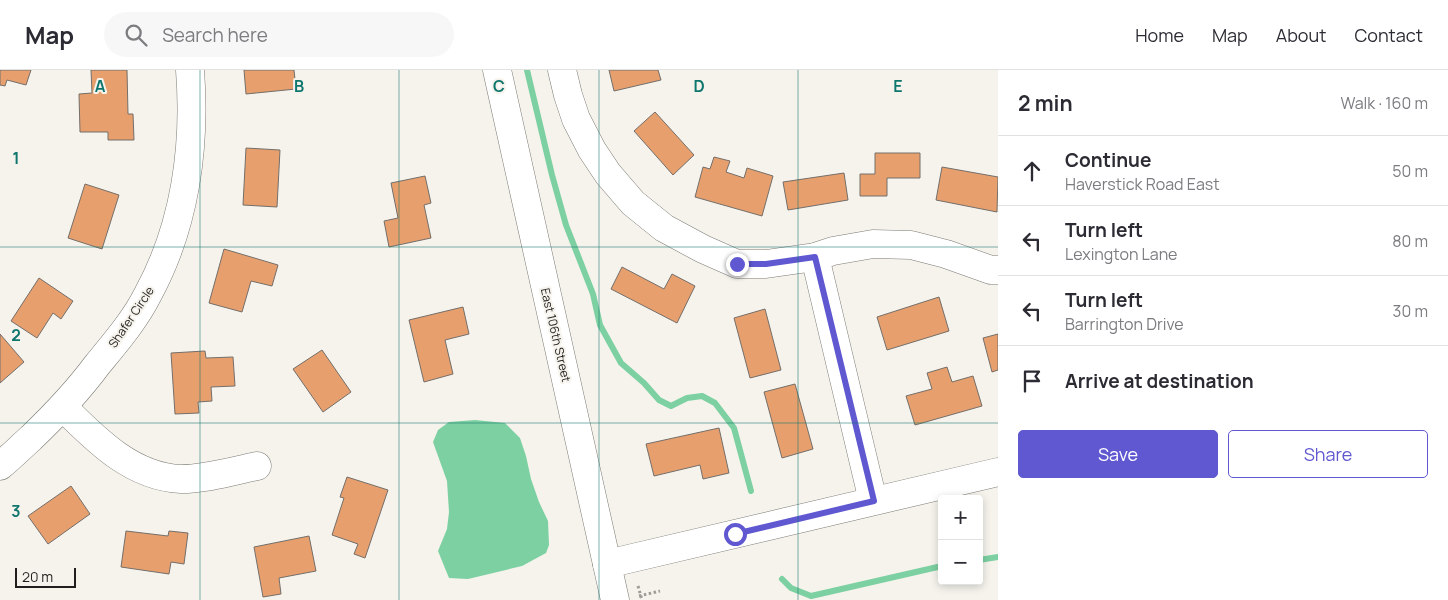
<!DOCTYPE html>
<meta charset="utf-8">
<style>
:root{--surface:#fff;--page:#f7f7f7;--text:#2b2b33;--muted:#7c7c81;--line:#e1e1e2;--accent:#5f58d1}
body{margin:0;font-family:Manrope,sans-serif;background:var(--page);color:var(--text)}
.controls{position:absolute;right:15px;bottom:15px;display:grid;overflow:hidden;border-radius:5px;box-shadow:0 2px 8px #0003}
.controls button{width:45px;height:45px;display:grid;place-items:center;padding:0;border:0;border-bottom:1px solid var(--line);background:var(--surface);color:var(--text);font:25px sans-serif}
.scale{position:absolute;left:15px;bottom:12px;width:61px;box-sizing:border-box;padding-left:5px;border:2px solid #201f1d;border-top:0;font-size:14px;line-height:18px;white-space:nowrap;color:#201f1d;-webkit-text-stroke:4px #f5f3ec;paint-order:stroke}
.stop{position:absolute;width:15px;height:15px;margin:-11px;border:4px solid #5f58d1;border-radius:50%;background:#fff}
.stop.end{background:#5f58d1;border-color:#fff;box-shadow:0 1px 5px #0008}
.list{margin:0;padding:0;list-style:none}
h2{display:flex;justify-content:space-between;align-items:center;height:65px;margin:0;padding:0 20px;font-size:21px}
h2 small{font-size:16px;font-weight:400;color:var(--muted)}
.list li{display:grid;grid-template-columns:32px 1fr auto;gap:15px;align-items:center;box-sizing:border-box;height:70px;padding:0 20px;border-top:1px solid var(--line)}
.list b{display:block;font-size:19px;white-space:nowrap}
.list p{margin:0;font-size:16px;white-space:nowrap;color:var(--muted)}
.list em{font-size:16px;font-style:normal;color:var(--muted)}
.actions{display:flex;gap:10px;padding:15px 20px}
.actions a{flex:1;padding:11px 0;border:1px solid var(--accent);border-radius:5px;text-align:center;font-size:18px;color:var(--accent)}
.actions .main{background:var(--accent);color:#fff}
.icon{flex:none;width:28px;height:28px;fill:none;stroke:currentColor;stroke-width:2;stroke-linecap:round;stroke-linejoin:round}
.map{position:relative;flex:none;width:998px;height:530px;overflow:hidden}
header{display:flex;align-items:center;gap:30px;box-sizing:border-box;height:70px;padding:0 25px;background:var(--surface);border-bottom:1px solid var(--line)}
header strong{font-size:24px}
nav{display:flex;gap:28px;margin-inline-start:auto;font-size:18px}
.search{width:350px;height:45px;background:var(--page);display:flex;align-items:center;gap:12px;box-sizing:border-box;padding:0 18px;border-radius:28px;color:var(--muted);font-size:19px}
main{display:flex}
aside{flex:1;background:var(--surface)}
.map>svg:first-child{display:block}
.water{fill:#7cd0a1}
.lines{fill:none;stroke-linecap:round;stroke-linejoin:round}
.stream{stroke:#7cd0a1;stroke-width:6}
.building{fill:#e7a06d;stroke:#746e6a}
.minor-casing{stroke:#7d7b75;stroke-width:29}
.path{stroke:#9e9d98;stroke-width:3;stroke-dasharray:2.5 2.5;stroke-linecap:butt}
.minor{stroke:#fff;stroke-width:28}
.route{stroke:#5f58d1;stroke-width:6}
.grid{fill:none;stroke:#0f766e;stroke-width:1;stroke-opacity:0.55}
.labels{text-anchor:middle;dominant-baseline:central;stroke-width:4;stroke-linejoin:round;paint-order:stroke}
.street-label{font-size:12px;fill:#201f1d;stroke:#f5f3ec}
.grid-label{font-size:16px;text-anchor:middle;font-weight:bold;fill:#0f766e;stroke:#f5f3ec;stroke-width:4;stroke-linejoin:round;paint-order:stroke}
</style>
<header>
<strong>Map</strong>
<div class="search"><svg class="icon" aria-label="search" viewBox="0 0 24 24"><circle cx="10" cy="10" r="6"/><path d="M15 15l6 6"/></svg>Search here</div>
<nav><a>Home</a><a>Map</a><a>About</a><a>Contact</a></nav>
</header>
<main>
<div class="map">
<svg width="998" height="530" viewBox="0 0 998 530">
<rect width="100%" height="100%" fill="#f5f3ec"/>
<polygon class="water" points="475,350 505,353 520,368 526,386 531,409 539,432 548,451 549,475 546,483 522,496 468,509 449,508 438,481 447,459 449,442 447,411 433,372 438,360 449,352"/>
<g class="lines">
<g class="stream">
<polyline points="527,0 552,105 566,155 593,224 600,255 621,293 644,313 659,330 671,336 687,328 702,326 715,333 734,358 751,421"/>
<polyline points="979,490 998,487"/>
<polyline points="782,509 791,518 811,526 942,496"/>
</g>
</g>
<g class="building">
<polygon points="0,0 31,0 26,15 7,10 5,16 0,15"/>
<polygon points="91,0 127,0 128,44 133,44 134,70 108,70 108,62 80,62 79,24 92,23"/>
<polygon points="244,0 294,0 296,19 246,24"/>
<polygon points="609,0 658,0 661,10 614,21"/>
<polygon points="655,42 694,85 673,105 634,61"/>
<polygon points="246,78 280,80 277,137 243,135"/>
<polygon points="875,83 920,83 920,108 887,108 887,126 860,126 860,104 875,104"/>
<polygon points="714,87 730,91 726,102 744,108 747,98 773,106 762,146 695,127 703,97 710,99"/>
<polygon points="942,97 998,107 997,142 936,130"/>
<polygon points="844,103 848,130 788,140 783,112"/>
<polygon points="425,106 431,133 424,135 431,168 389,177 384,151 398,148 391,113"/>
<polygon points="85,114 119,125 102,179 68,168"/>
<polygon points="224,179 278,195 272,216 251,211 242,242 209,233"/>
<polygon points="622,197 664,219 672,204 695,216 677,253 611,219"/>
<polygon points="39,208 73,231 61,249 53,243 37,268 11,251"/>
<polygon points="939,227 949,261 887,280 877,247"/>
<polygon points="463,237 469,264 445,270 453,304 424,312 409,250"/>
<polygon points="765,239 781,300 750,308 734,248"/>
<polygon points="0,264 24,292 0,313"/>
<polygon points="998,264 998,300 992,302 983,268"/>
<polygon points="322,280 351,322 323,342 293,299"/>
<polygon points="205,281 206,288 233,287 235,316 211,317 212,331 198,332 199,343 175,344 171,283"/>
<polygon points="947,297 952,312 973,306 982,336 915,355 906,326 932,319 927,303"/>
<polygon points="795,314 813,379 782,388 764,322"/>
<polygon points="719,358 729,403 703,409 700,395 654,406 646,374"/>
<polygon points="347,407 388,420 365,488 354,484 358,474 332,465 344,428 340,427"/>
<polygon points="71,416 90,444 48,474 28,446"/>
<polygon points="126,461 168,466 169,461 188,463 184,494 171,492 169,504 121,497"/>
<polygon points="309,466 316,501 279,508 281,524 263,527 254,477"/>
</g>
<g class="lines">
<g class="minor-casing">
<g id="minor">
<polyline points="497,0 615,530"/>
<polyline points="562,0 568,25 576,49 592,80 608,104 633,133 664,158 703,179 737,194 766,194 815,187 833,181 873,174 911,175 946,184 991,200 998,200"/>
<polyline points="815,187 873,431"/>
<path d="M63,337C96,370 132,407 181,409C206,409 233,401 257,396"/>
<path d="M0,396C11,387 21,377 31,368C55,345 77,322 97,295C115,273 135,250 148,224C185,156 196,77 190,0"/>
<polyline points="607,494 998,402"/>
</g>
</g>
<g class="path">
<polyline points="638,516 642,530"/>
<polyline points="639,526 660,521"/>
</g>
<use href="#minor" class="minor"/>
</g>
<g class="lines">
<polyline class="route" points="735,464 874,431 815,187 766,194 737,194"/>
</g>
<path class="grid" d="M200,0V530M399,0V530M599,0V530M798,0V530M0,177H998M0,353H998"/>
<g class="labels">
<g class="street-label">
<text transform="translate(131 247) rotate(-56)">Shafer Circle</text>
<text transform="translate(556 265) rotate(77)">East 106th Street</text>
</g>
</g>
<g class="grid-label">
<text x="100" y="22">A</text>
<text x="299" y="22">B</text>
<text x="499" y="22">C</text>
<text x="699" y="22">D</text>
<text x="898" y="22">E</text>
<text x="16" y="94">1</text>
<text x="16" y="271">2</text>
<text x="16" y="447">3</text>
</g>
</svg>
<div class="controls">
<button>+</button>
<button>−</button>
</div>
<div class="scale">20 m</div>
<div class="stop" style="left:735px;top:464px"></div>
<div class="stop end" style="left:737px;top:194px"></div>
</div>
<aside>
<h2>2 min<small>Walk · 160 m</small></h2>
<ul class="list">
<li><svg class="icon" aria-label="ahead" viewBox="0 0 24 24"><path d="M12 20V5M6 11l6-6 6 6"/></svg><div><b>Continue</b><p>Haverstick Road East</p></div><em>50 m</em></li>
<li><svg class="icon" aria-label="left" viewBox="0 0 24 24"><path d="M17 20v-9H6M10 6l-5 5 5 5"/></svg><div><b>Turn left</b><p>Lexington Lane</p></div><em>80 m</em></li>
<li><svg class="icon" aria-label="left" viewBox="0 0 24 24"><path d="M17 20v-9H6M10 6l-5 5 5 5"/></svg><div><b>Turn left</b><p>Barrington Drive</p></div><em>30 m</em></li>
<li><svg class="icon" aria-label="arrive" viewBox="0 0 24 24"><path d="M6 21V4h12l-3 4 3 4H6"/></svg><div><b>Arrive at destination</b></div></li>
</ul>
<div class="actions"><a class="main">Save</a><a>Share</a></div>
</aside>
</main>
